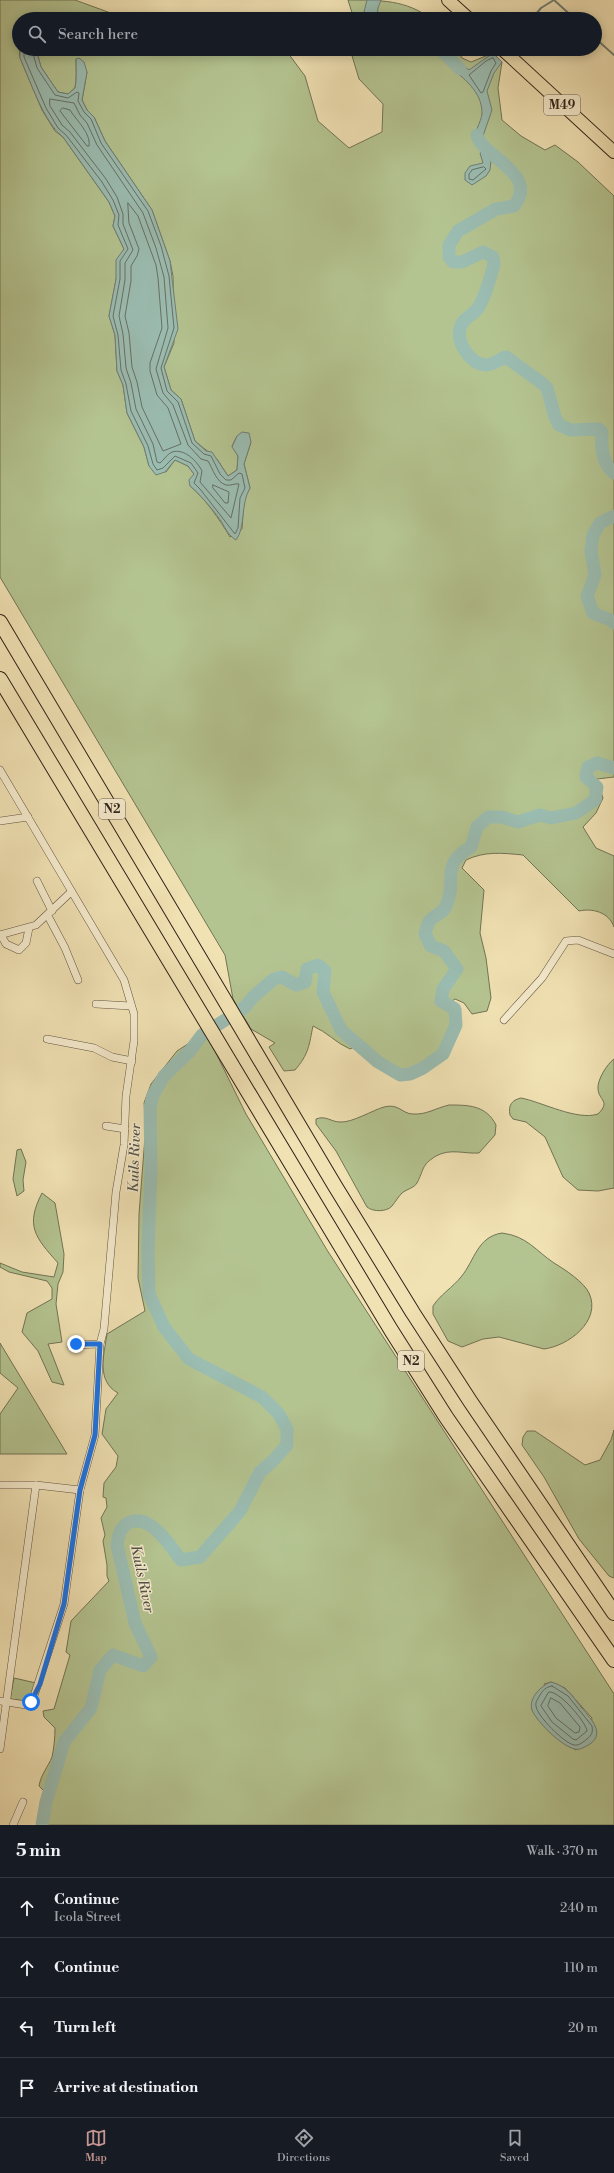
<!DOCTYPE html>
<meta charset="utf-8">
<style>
:root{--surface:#171b24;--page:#242831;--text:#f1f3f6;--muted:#9ea1a6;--line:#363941;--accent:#c59692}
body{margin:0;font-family:"Libre Bodoni",serif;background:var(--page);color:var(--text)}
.stop{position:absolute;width:12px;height:12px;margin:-9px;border:3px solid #1a73e8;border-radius:50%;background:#fff}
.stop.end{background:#1a73e8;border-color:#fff;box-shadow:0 1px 4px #0008}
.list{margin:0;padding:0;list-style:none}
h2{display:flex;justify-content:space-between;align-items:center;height:52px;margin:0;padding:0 16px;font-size:17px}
h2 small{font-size:13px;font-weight:400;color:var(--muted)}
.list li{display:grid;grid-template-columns:26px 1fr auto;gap:12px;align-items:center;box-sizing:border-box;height:60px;padding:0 16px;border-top:1px solid var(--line)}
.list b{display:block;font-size:15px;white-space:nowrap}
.list p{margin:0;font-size:13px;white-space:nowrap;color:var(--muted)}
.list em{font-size:13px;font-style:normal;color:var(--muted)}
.icon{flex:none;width:22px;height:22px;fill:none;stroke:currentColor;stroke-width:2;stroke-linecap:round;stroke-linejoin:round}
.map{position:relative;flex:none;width:614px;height:1825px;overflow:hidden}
.search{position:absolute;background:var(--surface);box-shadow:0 2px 10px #0003;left:12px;right:12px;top:12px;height:44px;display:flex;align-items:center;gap:10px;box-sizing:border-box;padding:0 14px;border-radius:22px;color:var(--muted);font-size:15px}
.sheet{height:292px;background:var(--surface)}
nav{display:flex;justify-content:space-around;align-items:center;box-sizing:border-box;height:56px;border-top:1px solid var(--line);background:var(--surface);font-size:11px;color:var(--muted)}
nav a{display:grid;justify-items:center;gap:2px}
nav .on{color:var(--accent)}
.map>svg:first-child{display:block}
.green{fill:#b4c491;stroke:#727456;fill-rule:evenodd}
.water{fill:#9bbdb2;stroke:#707f75}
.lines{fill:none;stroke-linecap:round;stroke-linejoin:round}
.shore{stroke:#667066;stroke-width:1}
.stream{stroke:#707f75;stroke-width:2}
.river{stroke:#9bbdb2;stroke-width:13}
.street-casing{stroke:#605340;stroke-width:8}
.primary-casing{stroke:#30231a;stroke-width:14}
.highway-casing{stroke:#30231a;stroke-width:16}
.street{stroke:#f6ecce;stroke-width:7}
.primary{stroke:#f1e2b4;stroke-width:12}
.highway{stroke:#f1e2b4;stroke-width:14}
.route{stroke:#1a73e8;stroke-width:5}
.labels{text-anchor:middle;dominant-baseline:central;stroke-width:3;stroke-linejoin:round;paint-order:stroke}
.shield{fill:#f6ecce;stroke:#6b5f50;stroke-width:1}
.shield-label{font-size:12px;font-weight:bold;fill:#30231a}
.water-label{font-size:14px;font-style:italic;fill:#505148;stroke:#f6ecce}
</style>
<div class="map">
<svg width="614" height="1825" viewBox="0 0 614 1825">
<rect width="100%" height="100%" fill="#f1e2b4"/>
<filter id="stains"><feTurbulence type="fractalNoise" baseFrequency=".005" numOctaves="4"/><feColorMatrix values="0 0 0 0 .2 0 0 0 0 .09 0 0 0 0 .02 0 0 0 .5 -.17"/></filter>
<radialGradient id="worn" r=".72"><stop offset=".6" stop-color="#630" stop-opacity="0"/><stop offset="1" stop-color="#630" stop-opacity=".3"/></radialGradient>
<g class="green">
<path d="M0,0H75L127,19H35L33,17L19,19V37H16L19,45L20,58L42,110L55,131L63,137L109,202L115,216L113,226L124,249L121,254L109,316L115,335L117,371L123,385L127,413L144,447L149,466L166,472L175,460L188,466L194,474L190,486C205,498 220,520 230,537L242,529L244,498L250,488L244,464L251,442L237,436L232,446L238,456L237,470L228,476L217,459L195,441L181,399L171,390L164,367L174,343L173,276L170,261L152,210L105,141L94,117L87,110L82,100L87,72L76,59C76,69 77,78 75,88L68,94L58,92L41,67L36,49H285L305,76L318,121L349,148L382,132L383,104L359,79L350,49H457L462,58L471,62L493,53L502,62L498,88L502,120L521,136L545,150L555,145L578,162L614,196V777L597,779L603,798L596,813L583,827L596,848L614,856V927C609,912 592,908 579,911L523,855C502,853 485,851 466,860L462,868L484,890L480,933L486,958L491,998L487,1011L472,1014L464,1003L455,999L448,1004L455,1009C456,1013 457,1019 456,1024C454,1047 426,1077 402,1074C388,1073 368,1055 359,1045L350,1049C336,1043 327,1032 313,1026C309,1045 309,1054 295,1070L284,1071L269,1047L275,1043L251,1029L233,999L225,955L0,577Z"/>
<path d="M348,0C380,0 407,0 431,19H354Z"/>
<path d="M208,1037L246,1114L327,1250L614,1694V1825H38L46,1793L39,1786C41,1774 48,1767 52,1757C54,1748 55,1738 55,1728L44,1717L43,1711L54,1709L70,1655L66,1652L71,1621L109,1581L107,1576V1565L103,1541L105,1535L101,1518L107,1507L106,1498L103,1497L104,1483L116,1467L118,1456L102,1434L106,1409L118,1393C96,1381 104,1355 107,1334L145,1311L138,1278L139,1214L146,1124L144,1103L151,1084L177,1051L194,1040ZM551,1682L565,1688L592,1718L588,1744L575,1750L544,1684Z"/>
<path d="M614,1059V1188L598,1191L578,1190L563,1177L545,1137L526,1122L513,1119L510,1115C508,1105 512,1100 521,1098C542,1102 577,1121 598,1114C611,1101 599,1101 598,1089C597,1080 607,1064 614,1059Z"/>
<path d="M449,1105C468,1105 486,1105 496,1125L495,1135L479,1153C463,1154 451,1148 436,1156C421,1165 424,1170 417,1183C414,1188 407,1189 402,1193C398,1197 396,1201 392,1206C387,1212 373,1212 367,1207L336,1151L316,1124V1119C326,1115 331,1122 340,1122C352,1123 373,1110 384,1107C399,1103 402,1114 413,1114C426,1115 436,1108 449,1105Z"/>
<polygon points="21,1149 26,1162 23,1180 24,1191 17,1196 13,1179 17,1150"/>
<path d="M42,1193L55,1203L64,1254L63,1272L58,1284L56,1304L62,1342L48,1344L64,1385L52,1382L38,1351L22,1332L27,1313L52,1299V1288L47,1281L9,1272L0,1267V1263L22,1272L54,1277L58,1263C35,1237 25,1226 42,1193Z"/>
<path d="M502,1233C527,1236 536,1251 554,1263C564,1269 584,1282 589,1293C602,1321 568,1346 544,1349L499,1337L483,1339L462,1347L448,1341L433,1314V1306C440,1295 453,1287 461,1277C475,1260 477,1237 502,1233Z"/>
<polygon points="0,1343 67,1454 0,1454 0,1414 18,1388 0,1373"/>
<polygon points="614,1430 614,1578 609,1576 579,1539 544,1477 522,1445 523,1437 527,1431 535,1431 585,1465 600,1460 611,1440"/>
<polygon points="14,1678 36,1683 30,1698 26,1701 10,1699"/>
</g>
<g class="water">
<polygon points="367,0 381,0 378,8 377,19 365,19 364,12"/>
<path d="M20,49H36L41,67L58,92L68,94L75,88C77,78 76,69 76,59L79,58L84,62L87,72L82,100L87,110L94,117L105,141L152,210L170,261L178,329L164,367L171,390L181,399L195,441L206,451L212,452L228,476L237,470L238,456L232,447L237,436L242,432L249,433L251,442L244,464L250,488C240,505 246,527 236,540C228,535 226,529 221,521C214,511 199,493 190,486L189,480L194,474L188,466L175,460L165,472L156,475L149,466L144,447L127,413L123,385L117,371L115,335L109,316L116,279V260L124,249L113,226L115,216L109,202L63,137C44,123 30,80 20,58Z"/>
<path d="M493,53L502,62L494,73L487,91L492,110L483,136L491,160L490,170L486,176L472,185L465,180V173L470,166L483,163L480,153L483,150C481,147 478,146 476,143C471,135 482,122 482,113C482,91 463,78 448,65L447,59L450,56L469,70Z"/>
<path d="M551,1682C566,1686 572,1695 581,1707C593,1721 610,1738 580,1749C567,1753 536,1721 532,1710C528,1698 542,1685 551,1682Z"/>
</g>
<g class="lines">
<g class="shore">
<polyline points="24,49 24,57 46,108 58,128 66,135 102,182 113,200 119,215 118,225 128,249 120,261 120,279 113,316 118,335 121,370 126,384 131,411 148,446 153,464 157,470 163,468 175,456 191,463 198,473 194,483 200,489 235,534 238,528 240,498 245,488 242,474 239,473 231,480 226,480 220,474 211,456 204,454 192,443 178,402 167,391 161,368 174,328 169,276 161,246 148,211 101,143 91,119 84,112 78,101 79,93 77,92 68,98 55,95 37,68 32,49"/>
<polygon points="493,58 496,63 491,71 483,92 481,93 469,75 486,61"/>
<path d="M50,99L74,103L80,115L87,123L97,145L143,213L156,248L164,277L168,328L156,369L163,393L173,405L188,445L201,459L208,461C213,469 216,482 226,485C231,486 235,483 239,484L231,518L200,482L202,471C197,461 184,448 172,452C167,454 164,460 160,463L157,462L153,444L136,409L131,383L126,368L123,334L119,316L125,280V263L133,250L123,224V214L117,197L106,179L70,132L62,125L50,106Z"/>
<path d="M63,108L70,110C76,120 91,133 89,146H87L60,111Z"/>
<polygon points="484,167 486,169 473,180 469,179 469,174 472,170"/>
<polygon points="128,203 138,216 156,265 158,278 162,328 150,363 150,371 157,395 168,408 181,444 163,451 142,407 137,382 132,367 129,333 125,316 131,281 131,266 137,256 139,249 129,223"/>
<polygon points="213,485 229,492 228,503 225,503 213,488"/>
<path d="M552,1686L568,1696L592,1726C593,1732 592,1735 587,1739C583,1742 579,1746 574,1745C564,1743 537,1716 536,1706C535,1702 538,1699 540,1695C543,1690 546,1687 552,1686Z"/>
<path d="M549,1692C559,1690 586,1722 587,1731L576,1740L573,1739L552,1722L541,1706Z"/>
<polygon points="551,1698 560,1703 580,1727 579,1732 575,1733 556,1718 548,1706"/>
</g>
<g class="stream">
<polyline points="554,0 575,19"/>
<polyline points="532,19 541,8 554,0"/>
<polyline points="595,38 614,55"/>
</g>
<g class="river">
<polyline points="440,49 460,69"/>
<path d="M477,135C481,157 540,173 514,206L496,209L458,231L449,245V257L453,262H462L483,252L493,257L494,264C490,279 486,295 478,308C473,316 462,318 460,328C456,342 470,364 486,365C492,365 500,359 506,357L543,384L547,388L555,417L559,425L571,430L599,429L602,432C601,446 602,464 614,473"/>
<polyline points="614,516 600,523 593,535 591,551 595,575 587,596 593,613 613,621 614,623"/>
<path d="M42,1825L46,1802L64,1742L91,1708L100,1670L113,1655L143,1666L151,1657L135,1623L117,1545C118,1536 120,1528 128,1523C150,1512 170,1546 181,1560L200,1557L240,1511L260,1472L273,1461L287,1445V1429L279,1414L262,1397L189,1359L164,1327L149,1294L148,1251L151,1170L150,1108L153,1095L164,1076L190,1051L202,1035L245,1007L253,997L274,979L282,977L296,985L305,982L307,969L318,965L325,971L323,992L341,1030L378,1062L400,1075L410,1074L423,1068L443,1054L456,1025L455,1009L441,1001L443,989L457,969L444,951L431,946L425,934C426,930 427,926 429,922C432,916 442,914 445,908C459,880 438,866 471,847L477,827L488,817H501L518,822L540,815L551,818L576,813L595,800L597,787L586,777L588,767L597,763L614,768"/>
</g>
<g class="street-casing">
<g id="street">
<polyline points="0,770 124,980 134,1014 134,1041 126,1096 124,1145 116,1192 104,1329 100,1344 95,1435 80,1490 64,1604 33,1699 26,1705 0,1701"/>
<polyline points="0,821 28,817"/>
<polyline points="37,881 52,911"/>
<polyline points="48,916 65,948 78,980"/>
<polyline points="0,935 36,925 71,892"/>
<polyline points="1,935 6,944 19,950 26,943 29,928"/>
<polyline points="96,1004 131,1006"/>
<polyline points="504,1020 542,978 566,941 578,940 614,954"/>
<polyline points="47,1039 94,1048 112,1057 132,1061"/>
<polyline points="106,1126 125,1129"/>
<polyline points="71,1345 100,1344"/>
<polyline points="0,1485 36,1485 80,1490"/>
<polyline points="0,1749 36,1485"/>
<polyline points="13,1825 23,1802"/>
</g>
</g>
<g class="primary-casing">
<g id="primary">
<polyline points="448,0 469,19"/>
<polyline points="502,49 614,152"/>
</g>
</g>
<g class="highway-casing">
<g id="highway">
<polyline points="0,622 335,1186 413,1313 470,1401 614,1613"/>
<polyline points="0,679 391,1330 446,1417 614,1660"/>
</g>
</g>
<use href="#street" class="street"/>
<use href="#primary" class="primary"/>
<use href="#highway" class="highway"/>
</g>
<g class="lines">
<polyline class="route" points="31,1702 40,1684 64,1604 80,1490 95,1435 100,1344 76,1344"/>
</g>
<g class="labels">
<g class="shield">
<rect x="544" y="95" width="36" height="20" rx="3"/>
<rect x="99" y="799" width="26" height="20" rx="3"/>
<rect x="398" y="1351" width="26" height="20" rx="3"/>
</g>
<g class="shield-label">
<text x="562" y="105">M49</text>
<text x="112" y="809">N2</text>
<text x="411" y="1361">N2</text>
</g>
<g class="water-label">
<text transform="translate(135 1158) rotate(-88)">Kuils River</text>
<text transform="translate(142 1579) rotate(78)">Kuils River</text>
</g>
</g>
<rect width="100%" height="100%" filter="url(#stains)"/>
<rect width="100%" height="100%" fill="url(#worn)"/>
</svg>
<div class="stop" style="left:31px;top:1702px"></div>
<div class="stop end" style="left:76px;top:1344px"></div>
<div class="search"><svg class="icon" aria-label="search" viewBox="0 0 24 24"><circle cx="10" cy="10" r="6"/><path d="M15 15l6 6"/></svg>Search here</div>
</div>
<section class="sheet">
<h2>5 min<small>Walk · 370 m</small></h2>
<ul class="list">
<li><svg class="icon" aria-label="ahead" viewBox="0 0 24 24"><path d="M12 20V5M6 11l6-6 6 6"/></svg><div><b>Continue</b><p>Icola Street</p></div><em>240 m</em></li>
<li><svg class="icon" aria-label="ahead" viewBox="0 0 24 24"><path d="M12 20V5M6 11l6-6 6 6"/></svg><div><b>Continue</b></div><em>110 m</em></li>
<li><svg class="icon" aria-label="left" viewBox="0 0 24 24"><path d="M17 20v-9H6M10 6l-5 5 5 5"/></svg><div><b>Turn left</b></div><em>20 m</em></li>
<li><svg class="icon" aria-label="arrive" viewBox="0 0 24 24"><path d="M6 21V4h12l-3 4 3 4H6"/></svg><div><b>Arrive at destination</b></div></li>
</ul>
</section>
<nav>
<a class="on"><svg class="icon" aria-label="map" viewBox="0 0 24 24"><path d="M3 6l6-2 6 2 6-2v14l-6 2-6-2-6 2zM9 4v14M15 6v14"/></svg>Map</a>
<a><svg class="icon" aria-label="directions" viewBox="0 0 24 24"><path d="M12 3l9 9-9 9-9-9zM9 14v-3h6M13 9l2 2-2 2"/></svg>Directions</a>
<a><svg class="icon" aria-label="saved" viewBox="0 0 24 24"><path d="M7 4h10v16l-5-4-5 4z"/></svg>Saved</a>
</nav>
